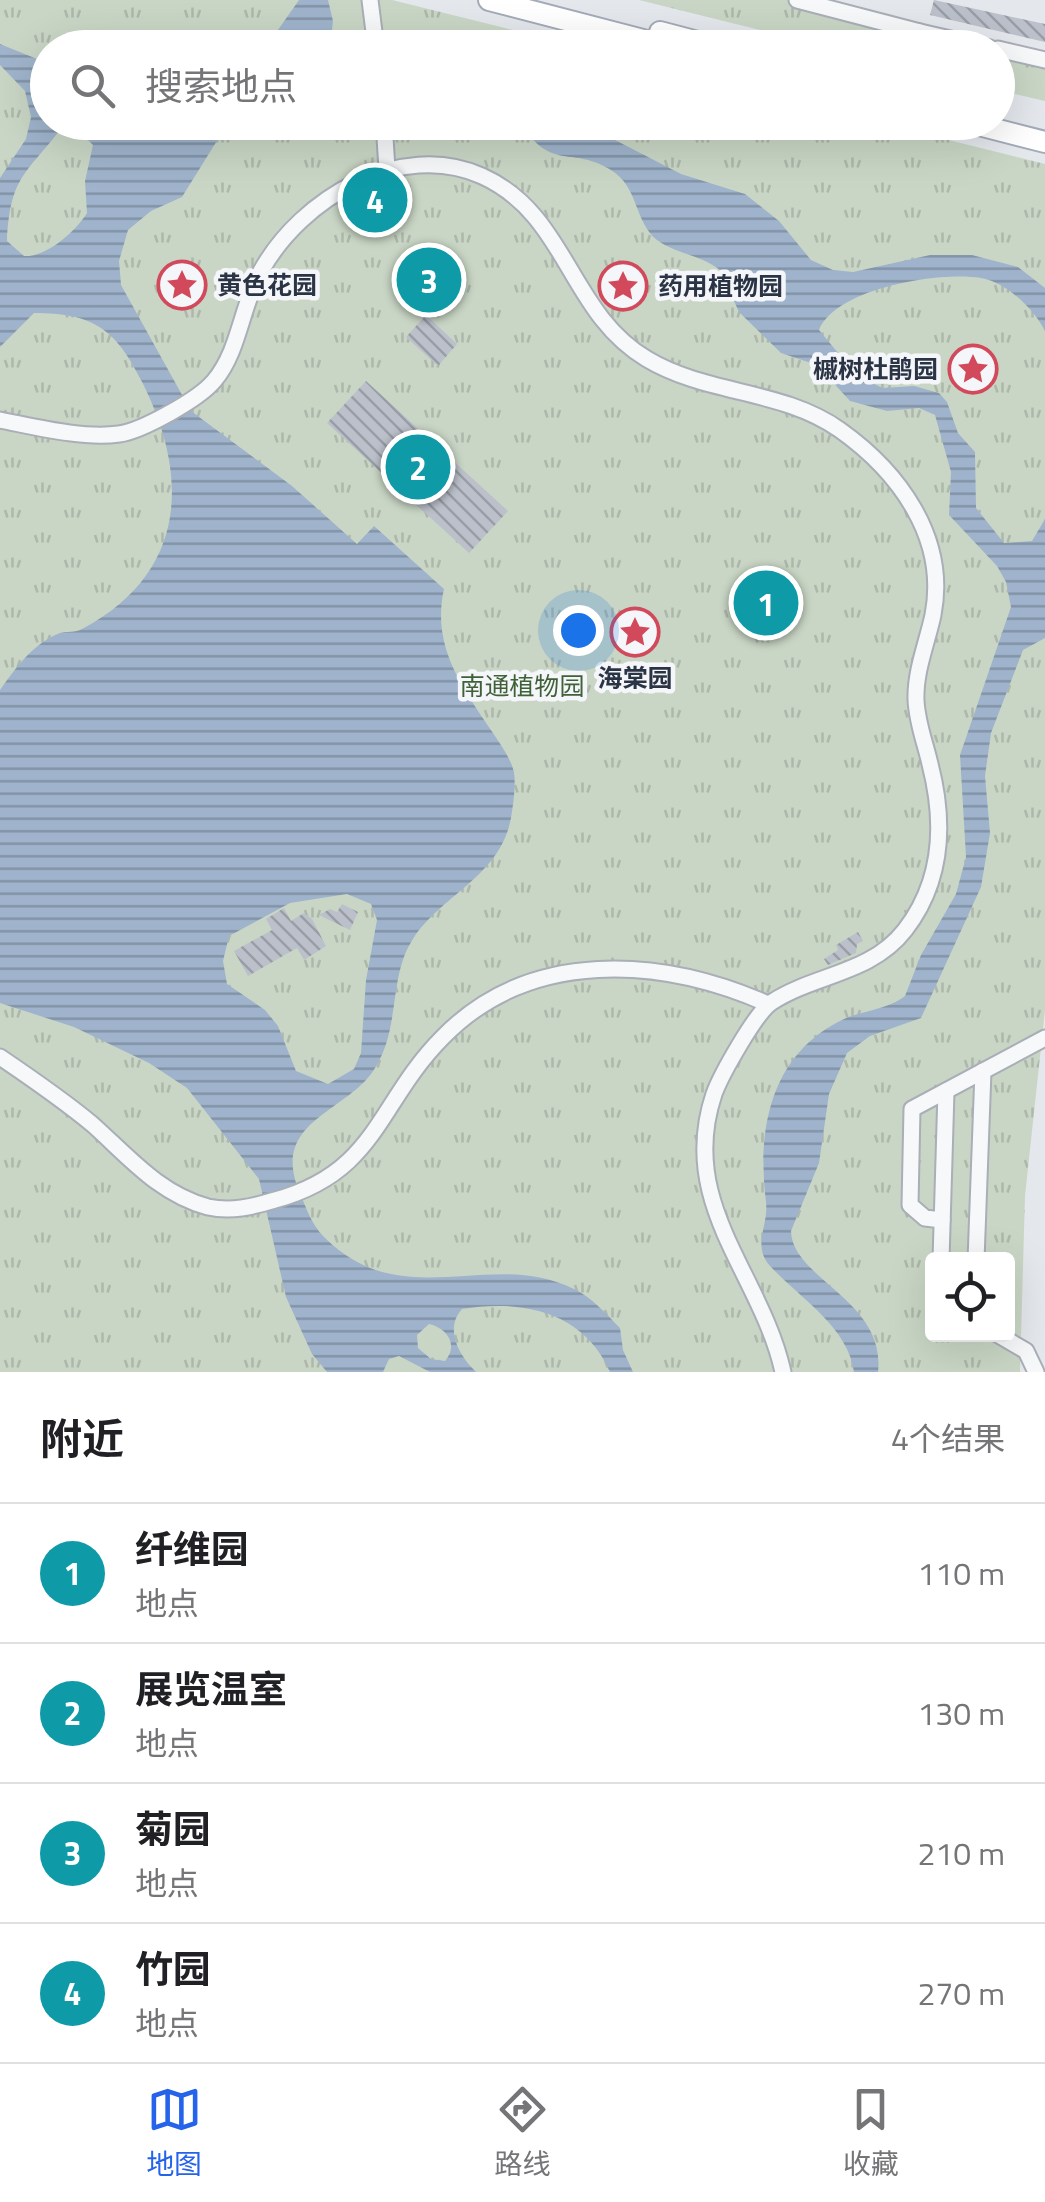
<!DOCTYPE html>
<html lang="zh">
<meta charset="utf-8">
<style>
:root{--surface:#fff;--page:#f6f6f6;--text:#202124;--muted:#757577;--line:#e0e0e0;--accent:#2563eb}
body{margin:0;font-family:"Titillium Web","Noto Sans SC",sans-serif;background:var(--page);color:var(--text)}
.controls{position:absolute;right:30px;bottom:30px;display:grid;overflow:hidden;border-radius:10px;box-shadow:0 10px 40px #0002}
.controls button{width:90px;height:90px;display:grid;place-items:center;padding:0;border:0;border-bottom:2px solid var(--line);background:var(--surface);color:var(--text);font:50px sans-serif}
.you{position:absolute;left:578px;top:630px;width:35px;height:35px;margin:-25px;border:8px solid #fff;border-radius:50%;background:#1a73e8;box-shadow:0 0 0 15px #1a73e833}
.badge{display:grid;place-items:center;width:65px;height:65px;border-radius:50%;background:var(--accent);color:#fff;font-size:32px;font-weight:700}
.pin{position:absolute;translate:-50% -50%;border:5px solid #fff;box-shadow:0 2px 10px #0006}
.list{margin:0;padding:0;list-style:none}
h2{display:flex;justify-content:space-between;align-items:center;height:130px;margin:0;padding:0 40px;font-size:42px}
h2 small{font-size:32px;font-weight:400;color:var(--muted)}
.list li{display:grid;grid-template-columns:65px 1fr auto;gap:30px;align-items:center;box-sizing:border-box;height:140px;padding:0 40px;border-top:2px solid var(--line)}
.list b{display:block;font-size:38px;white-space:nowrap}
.list p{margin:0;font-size:32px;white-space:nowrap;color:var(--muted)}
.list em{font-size:32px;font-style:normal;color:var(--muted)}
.icon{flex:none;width:55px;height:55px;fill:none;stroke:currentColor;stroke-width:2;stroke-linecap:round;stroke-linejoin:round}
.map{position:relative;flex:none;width:1045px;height:1372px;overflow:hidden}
.search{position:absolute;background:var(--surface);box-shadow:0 10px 40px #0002;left:30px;right:30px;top:30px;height:110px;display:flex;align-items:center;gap:25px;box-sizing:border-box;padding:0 35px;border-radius:55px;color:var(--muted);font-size:38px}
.sheet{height:690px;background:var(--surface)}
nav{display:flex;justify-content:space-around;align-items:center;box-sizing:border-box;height:140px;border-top:2px solid var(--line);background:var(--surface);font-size:28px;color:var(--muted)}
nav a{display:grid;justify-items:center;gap:5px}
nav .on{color:var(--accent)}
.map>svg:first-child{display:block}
.park{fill:url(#park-tufts);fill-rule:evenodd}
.water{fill:url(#water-rules);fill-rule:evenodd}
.building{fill:url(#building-back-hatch)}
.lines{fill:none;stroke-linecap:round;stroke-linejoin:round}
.minor-casing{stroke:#a9aeb7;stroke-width:19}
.major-casing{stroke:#a3abb8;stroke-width:24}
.minor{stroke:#f7f8fa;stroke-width:15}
.major{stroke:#fff;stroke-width:20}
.labels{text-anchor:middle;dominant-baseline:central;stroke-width:9;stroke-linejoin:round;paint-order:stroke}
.poi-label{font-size:25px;font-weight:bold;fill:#2b3445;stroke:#f4f6f9;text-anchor:start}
.park-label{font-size:25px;fill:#3f6138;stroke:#f4f6f9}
</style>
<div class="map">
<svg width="1045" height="1372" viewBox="0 0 1045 1372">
<defs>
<pattern id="park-tufts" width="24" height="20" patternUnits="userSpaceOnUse" patternTransform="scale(2.5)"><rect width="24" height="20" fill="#c9d6c5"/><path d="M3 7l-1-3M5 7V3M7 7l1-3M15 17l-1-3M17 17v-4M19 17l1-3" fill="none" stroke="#adb8ab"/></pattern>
<pattern id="water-rules" width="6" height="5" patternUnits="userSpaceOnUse" patternTransform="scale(2.5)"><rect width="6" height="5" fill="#9fb4cc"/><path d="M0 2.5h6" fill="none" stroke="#8293a7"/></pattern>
<pattern id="building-back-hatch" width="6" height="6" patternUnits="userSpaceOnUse" patternTransform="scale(2.5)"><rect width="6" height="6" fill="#bbc0ca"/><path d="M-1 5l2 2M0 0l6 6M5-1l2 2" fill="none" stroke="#989da6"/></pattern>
</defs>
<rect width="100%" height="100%" fill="#e4e7ec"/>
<g class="park">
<path d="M0,0H392L581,47L48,48V122H876L1045,164V1010L1025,1196L1020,1372H0ZM932,1260H1008V1334H932Z"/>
<polygon points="639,0 813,0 1045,58 1045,101 998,90 998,48 829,47"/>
</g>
<g class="water">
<polygon points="299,0 328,0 333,21 330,47 266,47"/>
<path d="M0,44L47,63L48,122L228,123L182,197L151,211L128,230L119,261L121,285L191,411L292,486L357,544L374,526L444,589C431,647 463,688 493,733C500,744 512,760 514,773C516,786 513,806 511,818C500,877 442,894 413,939C388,977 401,1027 375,1068C349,1112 270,1120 299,1191C306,1207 311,1224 324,1237C403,1316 489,1247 574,1289C592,1297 607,1315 620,1328L623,1350L633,1372H610C584,1312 523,1299 462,1309C444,1329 459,1356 476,1372H430L399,1356L389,1359L383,1372H327L312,1354L286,1297L259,1179L187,1088L149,1063L74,1027L0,1003V690C15,669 33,643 60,633C67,631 75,633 82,629C188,573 190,475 141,380C115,328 92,313 34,313L0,347V178L26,139L31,117L25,91L0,65ZM60,130L80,132L93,145L85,181L87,213C76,231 46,258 24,256L7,241C10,177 26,174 60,130ZM347,894L371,904L377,920L366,980L361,1053L354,1069L328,1084L296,1071L278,1026L265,1010L227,984L223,961L229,936L290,903ZM429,1324C447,1328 459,1345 445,1361L431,1359L418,1348L417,1335Z"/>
<path d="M520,123H582L681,174L745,194L779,221L811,260L833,270L853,272L930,255H972L1018,267L1045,288V331C1034,309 1006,282 981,278C940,271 836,288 819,330L858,377L883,388L914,386L939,393L947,402L958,433L975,452L976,508L1004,543L1032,541L1045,519V638L1023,650L991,733L985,776L990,833L981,887L921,1018L870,1036L847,1053L829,1094L819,1163L791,1231C792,1279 886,1300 878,1372H854C848,1327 800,1298 771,1267C751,1246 769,1226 766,1202C757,1130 770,1055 842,1020C863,1010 887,1010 905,996L921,955L956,894L966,857L960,755L1011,607L1006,582L997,566L949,515L951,472L935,415L919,408L887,411L850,401L817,365L781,353L739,312L720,270C701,255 676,254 657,240C634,222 639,187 611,170C571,145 553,173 520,123Z"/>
</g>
<g class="building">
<polygon points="934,0 1045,24 1045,42 930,15"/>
<polygon points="426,315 457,344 438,366 406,337"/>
<polygon points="366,381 508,511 469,553 327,423"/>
<polygon points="342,904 358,912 350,930 319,915 330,909 337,912"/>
<polygon points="284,908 291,921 304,913 312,919 326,946 304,960 297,948 248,976 234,951 272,930 266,919"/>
<polygon points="858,932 863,941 857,944 856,953 828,965 824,959 838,950 836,945"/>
</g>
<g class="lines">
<g class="minor-casing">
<g id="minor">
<polyline points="370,0 376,48"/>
<polyline points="797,0 920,32"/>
<polyline points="916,48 920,32 990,48"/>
<polyline points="998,49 1045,60"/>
<polyline points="384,122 387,169"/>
<path d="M0,420C36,427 83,439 119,434C142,431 199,399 214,381C240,350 241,306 261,271C301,199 400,139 482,176C568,215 568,312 647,359C707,395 782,389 840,430C899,472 948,538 933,615C927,643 915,671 916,700C917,723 925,742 930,764C945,822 943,881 905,930C871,974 815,974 772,1002C756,1012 721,1075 714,1094C677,1204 761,1273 783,1372"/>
<path d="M0,1057C31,1078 63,1100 92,1124C128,1156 159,1194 208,1207C231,1212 252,1207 275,1200C378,1172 377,1103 443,1037C530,948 661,957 768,1004"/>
<polyline points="942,1220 925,1218 910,1205 912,1109 1045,1038"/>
<polyline points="941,1260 946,1091"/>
<polyline points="976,1260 983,1071"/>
<polyline points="997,1334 1026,1351 1036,1372"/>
</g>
</g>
<g class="major-casing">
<g id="major">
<polyline points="489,0 674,48"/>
<polyline points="660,32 721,48"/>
<polyline points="967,122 1045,142"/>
</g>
</g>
<use href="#minor" class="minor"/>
<use href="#major" class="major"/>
</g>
<defs>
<g id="sight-ring" transform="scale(2.5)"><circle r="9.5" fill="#f4f6f9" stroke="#d1495b" stroke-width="1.5"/><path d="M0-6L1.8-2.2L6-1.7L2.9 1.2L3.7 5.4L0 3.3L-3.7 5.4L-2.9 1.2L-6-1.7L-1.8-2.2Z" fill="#d1495b"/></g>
</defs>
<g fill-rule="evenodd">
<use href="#sight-ring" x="182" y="285"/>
<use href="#sight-ring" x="623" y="286"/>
<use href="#sight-ring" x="973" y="369"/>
<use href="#sight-ring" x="635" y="632"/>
</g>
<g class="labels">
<g class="poi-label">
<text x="217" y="285">黄色花园</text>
<text x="658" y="286">药用植物园</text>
<text x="938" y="369" text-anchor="end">槭树杜鹃园</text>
<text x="635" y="678" text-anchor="middle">海棠园</text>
</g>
<g class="park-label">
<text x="522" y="686">南通植物园</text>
</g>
</g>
</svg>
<div class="controls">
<button><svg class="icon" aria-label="locate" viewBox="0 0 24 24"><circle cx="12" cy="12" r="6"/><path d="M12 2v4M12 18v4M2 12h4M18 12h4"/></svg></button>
</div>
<div class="you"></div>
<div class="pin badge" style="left:766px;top:603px;background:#0f9aa8">1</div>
<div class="pin badge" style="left:418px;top:467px;background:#0f9aa8">2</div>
<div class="pin badge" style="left:429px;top:280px;background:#0f9aa8">3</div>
<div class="pin badge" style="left:375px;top:200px;background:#0f9aa8">4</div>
<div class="search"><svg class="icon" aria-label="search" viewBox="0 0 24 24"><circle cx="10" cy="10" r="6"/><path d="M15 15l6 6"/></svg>搜索地点</div>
</div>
<section class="sheet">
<h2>附近<small>4个结果</small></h2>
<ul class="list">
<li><span class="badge" style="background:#0f9aa8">1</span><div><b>纤维园</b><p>地点</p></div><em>110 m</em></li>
<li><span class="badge" style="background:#0f9aa8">2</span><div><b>展览温室</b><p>地点</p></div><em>130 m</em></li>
<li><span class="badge" style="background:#0f9aa8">3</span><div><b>菊园</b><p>地点</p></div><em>210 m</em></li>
<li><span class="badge" style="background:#0f9aa8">4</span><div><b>竹园</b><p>地点</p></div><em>270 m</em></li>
</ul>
</section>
<nav>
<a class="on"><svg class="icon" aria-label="map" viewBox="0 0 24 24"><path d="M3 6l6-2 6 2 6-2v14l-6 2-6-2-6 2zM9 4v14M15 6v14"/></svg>地图</a>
<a><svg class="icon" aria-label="directions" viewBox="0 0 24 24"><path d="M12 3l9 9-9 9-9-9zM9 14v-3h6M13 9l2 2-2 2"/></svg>路线</a>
<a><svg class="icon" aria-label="saved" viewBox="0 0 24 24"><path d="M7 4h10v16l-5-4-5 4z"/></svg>收藏</a>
</nav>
